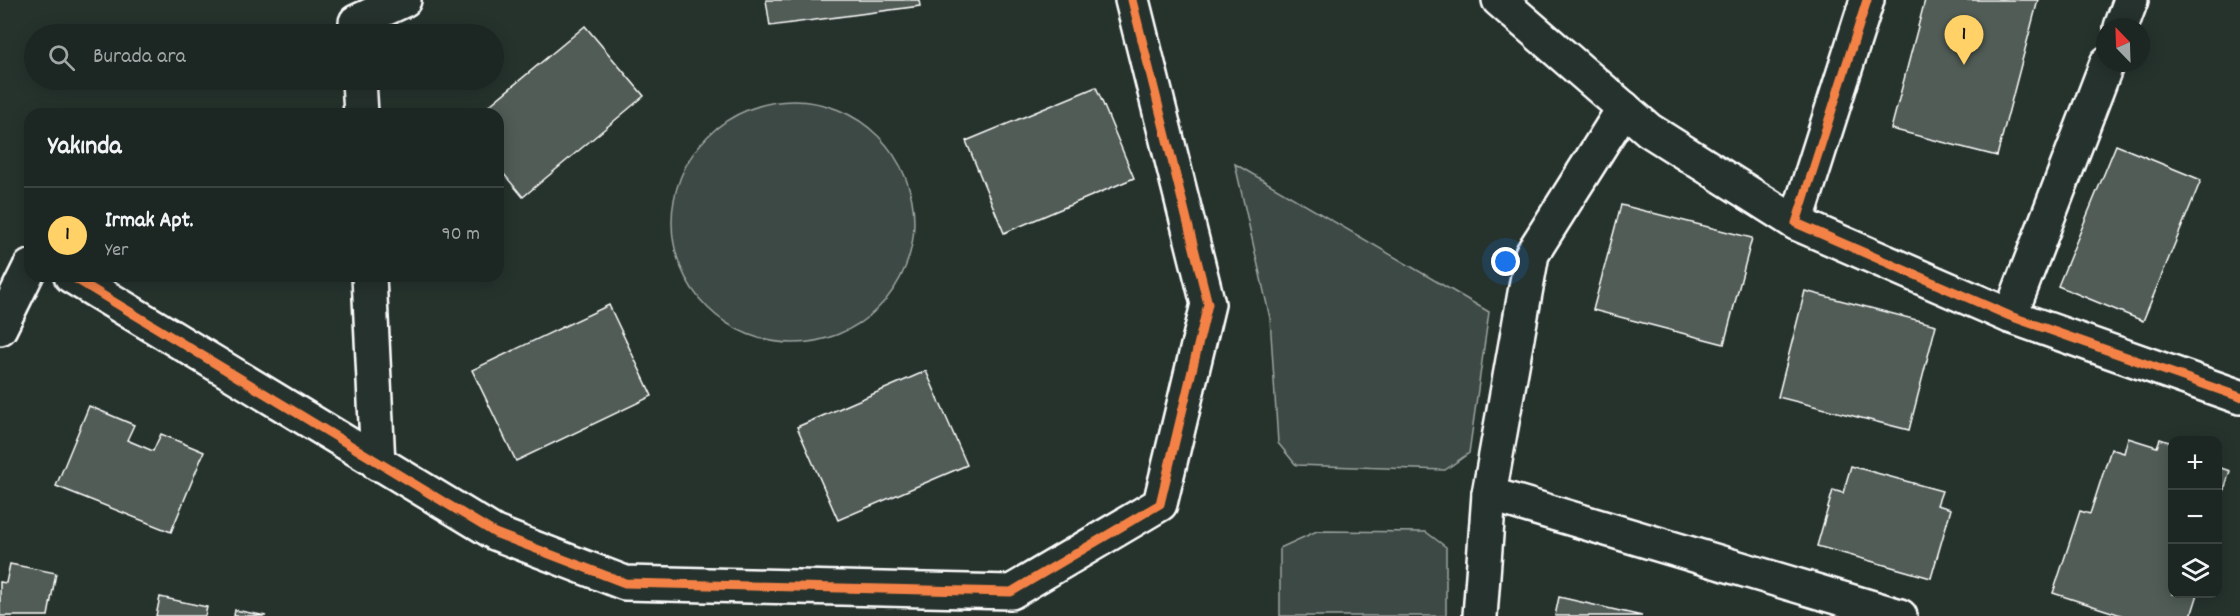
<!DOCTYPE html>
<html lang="tr">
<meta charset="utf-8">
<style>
:root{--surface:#1c2622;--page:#252e2a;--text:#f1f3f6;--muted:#a0a5a5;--line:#3a4340;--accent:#ffd166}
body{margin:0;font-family:Dekko,sans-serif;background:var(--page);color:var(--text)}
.controls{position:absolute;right:18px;bottom:18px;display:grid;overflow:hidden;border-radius:12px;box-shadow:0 3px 15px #0003}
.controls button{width:54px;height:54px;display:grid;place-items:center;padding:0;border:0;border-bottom:2px solid var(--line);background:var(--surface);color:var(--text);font:30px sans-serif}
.compass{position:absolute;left:2096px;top:18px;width:54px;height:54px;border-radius:50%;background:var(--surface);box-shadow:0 3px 15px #0003;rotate:337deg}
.you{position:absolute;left:1506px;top:262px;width:21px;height:21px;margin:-15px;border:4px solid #fff;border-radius:50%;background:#1a73e8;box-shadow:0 0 0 9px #1a73e833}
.badge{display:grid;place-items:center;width:39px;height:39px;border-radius:50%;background:var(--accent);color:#111;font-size:20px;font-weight:700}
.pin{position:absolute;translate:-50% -50px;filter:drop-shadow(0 2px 3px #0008)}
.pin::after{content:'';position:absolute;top:32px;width:21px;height:18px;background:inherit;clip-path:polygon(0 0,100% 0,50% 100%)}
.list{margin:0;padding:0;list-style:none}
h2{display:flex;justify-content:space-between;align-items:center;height:78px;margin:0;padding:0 24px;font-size:26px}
h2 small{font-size:20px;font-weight:400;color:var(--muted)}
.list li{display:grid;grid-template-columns:39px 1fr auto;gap:18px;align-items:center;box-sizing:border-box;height:96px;padding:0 24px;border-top:2px solid var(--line)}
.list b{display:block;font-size:22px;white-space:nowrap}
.list p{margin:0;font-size:20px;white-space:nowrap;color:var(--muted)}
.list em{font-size:20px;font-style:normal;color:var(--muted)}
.icon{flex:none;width:33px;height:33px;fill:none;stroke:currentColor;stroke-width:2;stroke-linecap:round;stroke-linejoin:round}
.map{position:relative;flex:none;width:2240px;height:616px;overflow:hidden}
.search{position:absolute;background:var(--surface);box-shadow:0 3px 15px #0003;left:24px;top:24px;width:480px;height:66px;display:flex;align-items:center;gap:15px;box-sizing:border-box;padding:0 21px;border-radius:33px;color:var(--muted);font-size:22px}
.panel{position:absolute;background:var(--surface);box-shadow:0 3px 15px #0003;left:24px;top:108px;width:480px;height:174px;border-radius:18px}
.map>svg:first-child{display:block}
.green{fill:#3e4944;stroke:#9ea4a2;stroke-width:1.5}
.building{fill:#515c57;stroke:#fff;stroke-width:1.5}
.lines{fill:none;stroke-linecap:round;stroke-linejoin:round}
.street-casing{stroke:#fff;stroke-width:38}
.street{stroke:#26332d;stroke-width:33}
.cycleway-casing{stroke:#26332d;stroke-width:13}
.cycleway{stroke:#f48246;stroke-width:9}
</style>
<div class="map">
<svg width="2240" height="616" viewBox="0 0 2240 616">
<rect width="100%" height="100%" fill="#26332d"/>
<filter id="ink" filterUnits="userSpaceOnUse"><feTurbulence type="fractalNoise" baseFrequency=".0167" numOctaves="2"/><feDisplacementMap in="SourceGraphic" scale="12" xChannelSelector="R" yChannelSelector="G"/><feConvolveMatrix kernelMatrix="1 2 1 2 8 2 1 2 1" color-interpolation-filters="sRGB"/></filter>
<g filter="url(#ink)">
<g class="green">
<circle cx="793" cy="222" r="121"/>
<polygon points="1235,164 1489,312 1469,453 1445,470 1296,465 1278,443 1270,318"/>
<polygon points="1317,531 1426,532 1446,547 1446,616 1280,616 1280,548"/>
</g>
<g class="building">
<polygon points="766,0 919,0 920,6 770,26"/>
<polygon points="1925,0 2038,0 1997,156 1891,129"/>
<polygon points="585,26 644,96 523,197 498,167 498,114 479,114"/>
<polygon points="1096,87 1134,178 1004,233 966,141"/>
<polygon points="2116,145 2201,180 2143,321 2058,286"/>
<polygon points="1621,205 1752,238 1724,344 1593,310"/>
<polygon points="1805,291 1936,325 1909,430 1778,397"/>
<polygon points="609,305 652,396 516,461 472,370"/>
<polygon points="926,371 967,465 838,520 797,427"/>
<polygon points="89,406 134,425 127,440 153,451 161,434 204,452 171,532 56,486"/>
<polygon points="2128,438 2157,447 2160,439 2172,443 2172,594 2198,594 2191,616 2124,616 2053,593 2080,511 2090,514 2111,449 2124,453"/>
<polygon points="1851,466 1942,491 1937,505 1951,509 1931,578 1817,546 1833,490 1843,493"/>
<polygon points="2218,467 2230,471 2218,509"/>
<polygon points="10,564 56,573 48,616 0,616 0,582 6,583"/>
<polygon points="160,597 207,607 205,616 156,616"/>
<polygon points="1559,597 1642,616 1555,616"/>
<polygon points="235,610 266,616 234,616"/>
</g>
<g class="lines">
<g class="street-casing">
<g id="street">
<polyline points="1499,0 1649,130 1796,223"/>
<polyline points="1867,0 1796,223 2010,316 2240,397"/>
<polyline points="2121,27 2131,0"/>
<polyline points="357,34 356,22 404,0"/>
<polyline points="359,80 361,114"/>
<polyline points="71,276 495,533 625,583 1011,592 1160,504 1208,304 1132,0"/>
<polyline points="369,276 378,464"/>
<polyline points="2010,316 2107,63"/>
<polyline points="0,328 30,267"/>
<polyline points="1489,494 1900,616"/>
<polyline points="1480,616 1489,494 1532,254 1624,108"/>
</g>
</g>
<use href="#street" class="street"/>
<g class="cycleway-casing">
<g id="cycleway">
<polyline points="1867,0 1796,223 2010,316 2240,397"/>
<polyline points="71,276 495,533 625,583 1011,592 1160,504 1208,304 1132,0"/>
</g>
</g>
<use href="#cycleway" class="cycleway"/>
</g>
</g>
</svg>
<div class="controls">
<button>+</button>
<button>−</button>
<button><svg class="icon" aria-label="layers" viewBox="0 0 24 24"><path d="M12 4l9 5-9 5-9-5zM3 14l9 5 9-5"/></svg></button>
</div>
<svg class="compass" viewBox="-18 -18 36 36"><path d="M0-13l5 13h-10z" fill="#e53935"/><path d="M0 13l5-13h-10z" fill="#a0a5a5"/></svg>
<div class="you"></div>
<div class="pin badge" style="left:1964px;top:65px">1</div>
<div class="search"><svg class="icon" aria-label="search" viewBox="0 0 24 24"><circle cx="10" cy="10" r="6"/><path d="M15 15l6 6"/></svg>Burada ara</div>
<section class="panel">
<h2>Yakında<small></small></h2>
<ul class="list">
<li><span class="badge">1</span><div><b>Irmak Apt.</b><p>Yer</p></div><em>90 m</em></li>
</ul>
</section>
</div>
